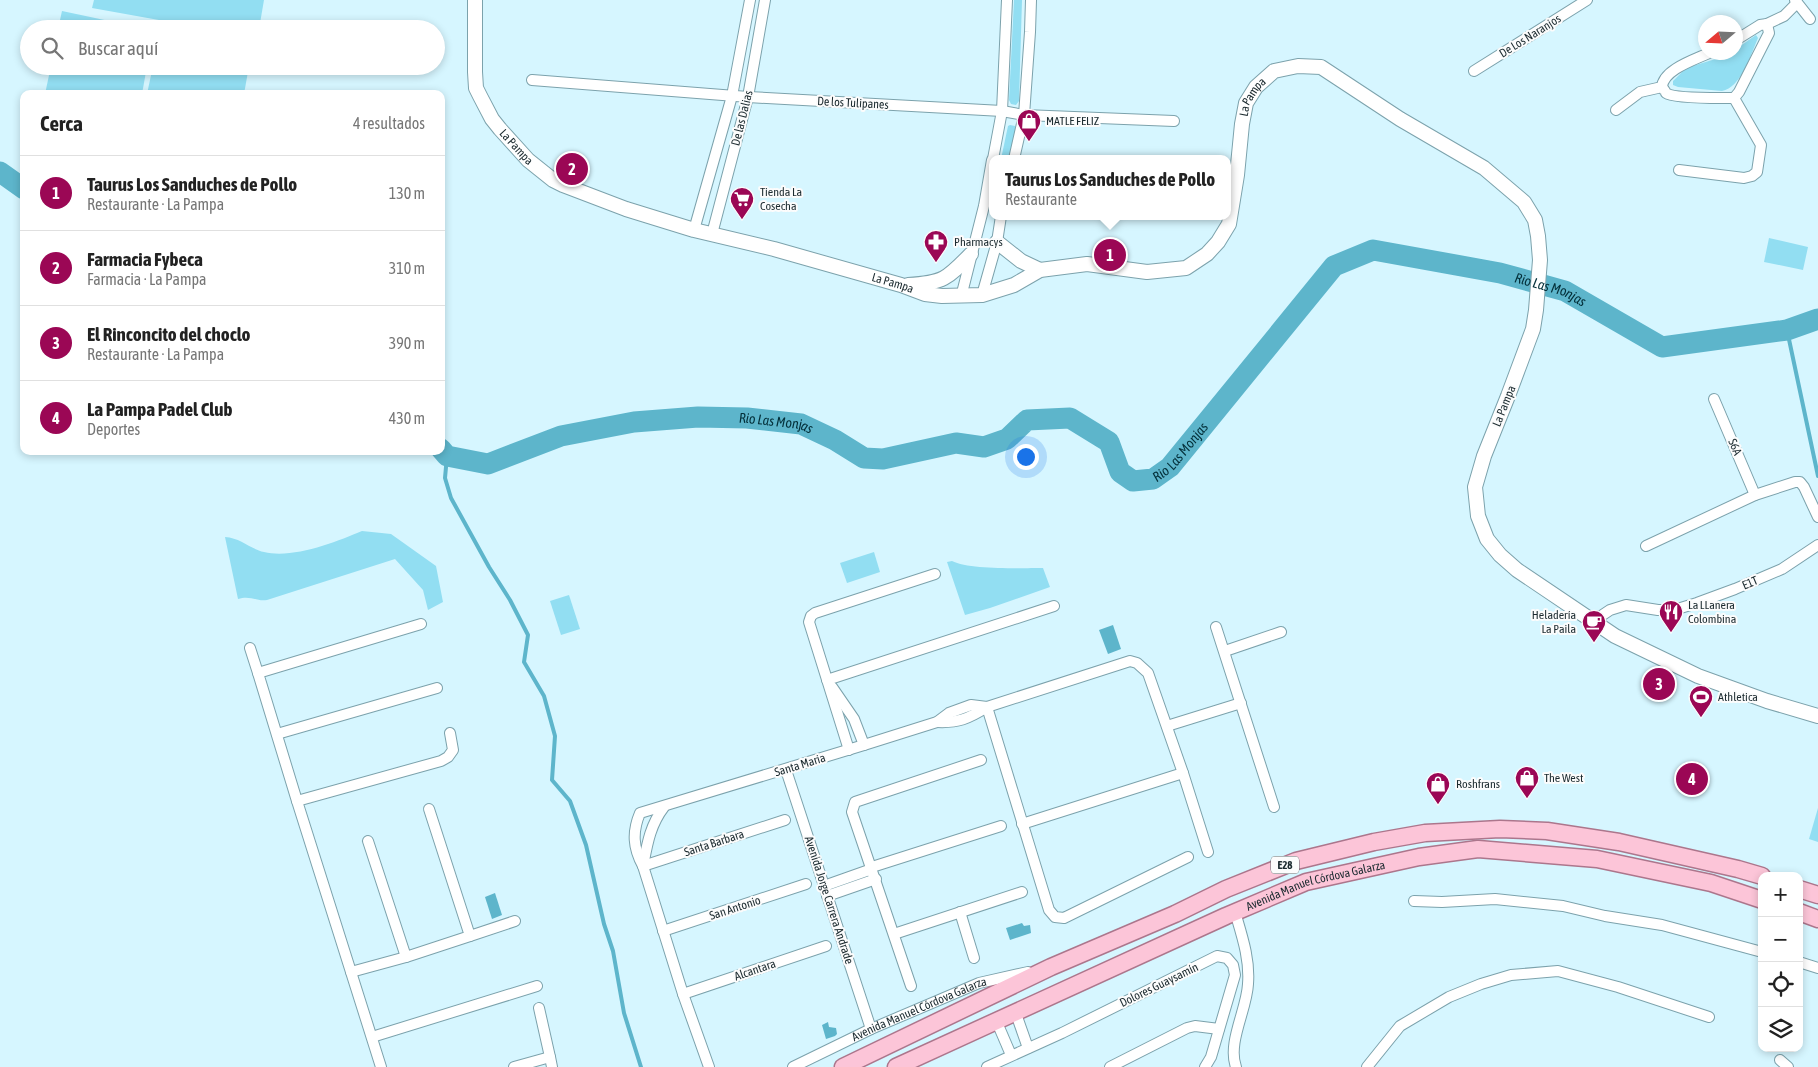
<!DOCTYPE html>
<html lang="es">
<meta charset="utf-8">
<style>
:root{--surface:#fff;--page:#f6f6f6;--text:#222;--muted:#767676;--line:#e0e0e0;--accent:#9b0755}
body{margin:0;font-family:"Asap Condensed",sans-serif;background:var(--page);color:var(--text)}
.controls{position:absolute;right:15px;bottom:15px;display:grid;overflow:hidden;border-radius:10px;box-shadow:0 2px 8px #0003}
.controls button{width:45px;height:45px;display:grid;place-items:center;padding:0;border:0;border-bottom:1px solid var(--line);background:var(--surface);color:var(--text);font:25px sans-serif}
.compass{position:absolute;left:1698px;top:15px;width:45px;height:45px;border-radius:50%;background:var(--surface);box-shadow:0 2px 8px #0003;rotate:251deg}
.you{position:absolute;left:1025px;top:456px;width:18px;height:18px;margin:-12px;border:4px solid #fff;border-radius:50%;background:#1a73e8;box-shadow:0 0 0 8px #1a73e833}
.badge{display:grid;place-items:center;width:32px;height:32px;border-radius:50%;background:var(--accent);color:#fff;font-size:16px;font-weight:700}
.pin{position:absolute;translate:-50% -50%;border:2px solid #fff;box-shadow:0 1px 5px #0006}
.popup{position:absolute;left:989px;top:155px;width:242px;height:65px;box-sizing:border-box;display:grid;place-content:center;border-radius:10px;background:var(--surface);filter:drop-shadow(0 1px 4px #0005);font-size:16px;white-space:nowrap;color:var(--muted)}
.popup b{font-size:19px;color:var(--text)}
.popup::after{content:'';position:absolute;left:50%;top:100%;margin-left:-10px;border:10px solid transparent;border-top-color:var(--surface)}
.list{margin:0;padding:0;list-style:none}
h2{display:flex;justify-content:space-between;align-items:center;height:65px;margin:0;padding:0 20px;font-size:21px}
h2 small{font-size:16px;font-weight:400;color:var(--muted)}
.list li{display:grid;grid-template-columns:32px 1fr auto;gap:15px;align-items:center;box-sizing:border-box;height:75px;padding:0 20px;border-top:1px solid var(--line)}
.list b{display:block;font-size:19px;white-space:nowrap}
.list p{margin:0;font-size:16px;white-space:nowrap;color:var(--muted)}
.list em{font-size:16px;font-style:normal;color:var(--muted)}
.icon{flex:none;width:28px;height:28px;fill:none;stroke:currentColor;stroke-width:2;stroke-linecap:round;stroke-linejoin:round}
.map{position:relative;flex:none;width:1818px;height:1067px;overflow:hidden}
.search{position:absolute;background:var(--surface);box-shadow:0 2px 8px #0003;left:20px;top:20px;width:425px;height:55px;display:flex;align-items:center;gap:12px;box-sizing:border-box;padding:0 18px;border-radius:28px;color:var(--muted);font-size:19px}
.panel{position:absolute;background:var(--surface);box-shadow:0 2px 8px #0003;left:20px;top:90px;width:425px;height:365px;border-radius:10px}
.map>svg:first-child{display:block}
.green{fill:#92def2}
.water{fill:#5db5cb}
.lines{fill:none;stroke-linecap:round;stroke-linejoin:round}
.stream{stroke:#5db5cb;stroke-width:4}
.river{stroke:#5db5cb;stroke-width:21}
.street-casing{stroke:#7ca2ac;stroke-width:12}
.secondary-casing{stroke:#7ca2ac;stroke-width:16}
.primary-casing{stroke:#ac768c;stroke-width:19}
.street{stroke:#fff;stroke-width:10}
.secondary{stroke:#fff;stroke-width:14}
.primary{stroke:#fcc5d8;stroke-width:16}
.labels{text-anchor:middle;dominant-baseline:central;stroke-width:4;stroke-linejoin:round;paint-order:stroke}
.shield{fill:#fcfcfc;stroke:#5f6a6d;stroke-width:1}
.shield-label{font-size:11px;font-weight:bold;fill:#1c2b30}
.street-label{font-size:12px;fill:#1c2b30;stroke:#fcfcfc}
.poi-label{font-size:12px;fill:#1c2b30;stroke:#fcfcfc;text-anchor:start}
.water-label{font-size:14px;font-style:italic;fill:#032f39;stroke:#fcfcfc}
</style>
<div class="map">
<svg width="1818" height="1067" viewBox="0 0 1818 1067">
<rect width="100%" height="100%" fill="#d6f6ff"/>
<g class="green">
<polygon points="94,0 264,0 259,29 209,29 92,8"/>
<polygon points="1014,0 1022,0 1019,101 1016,105 1011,104 1009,100"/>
<polygon points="62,11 147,29 58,29"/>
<path d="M1756,35L1758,38C1751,54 1741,88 1722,91L1678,87L1673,85V81L1686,68L1722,57L1731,53L1736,52V49Z"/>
<polygon points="51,66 147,66 142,94 45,94"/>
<polygon points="153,66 249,66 244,94 147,94"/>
<polygon points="1010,125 1015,126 1016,129 1010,159 1001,159 1008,126"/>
<polygon points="1769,238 1808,247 1803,270 1764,262"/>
<path d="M362,531L391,534L436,566L443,602L428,610L423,590L395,559L267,600C257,602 251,595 238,599L225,537C241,538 250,549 264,552C293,559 336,542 362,531Z"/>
<polygon points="874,552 880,572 847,583 840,563"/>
<path d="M952,561C969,570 1022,568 1043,568L1050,587L990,608L965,615L947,562Z"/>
<polygon points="569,595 580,629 561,635 550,601"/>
<polygon points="1818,808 1818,842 1809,839"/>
</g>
<g class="water">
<polygon points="1113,625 1121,649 1108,654 1099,630"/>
<polygon points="495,893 502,915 492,919 485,897"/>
<polygon points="1022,923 1024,926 1030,925 1031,933 1010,940 1006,928"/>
<polygon points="828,1022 829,1027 836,1028 837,1034 835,1036 826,1039 822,1025"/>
</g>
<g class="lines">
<g class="stream">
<polyline points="1787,330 1818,476"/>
<polyline points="447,456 445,478 451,498 489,567 510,600 528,635 524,662 544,696 555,736 552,780 570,801 586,845 604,924 613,951 624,1013 641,1067"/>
</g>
<g class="river">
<polyline points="0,172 24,189"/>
<path id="s1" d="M441,449L447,456L488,464L561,436L634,422L698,417L747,418L801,424L835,440L864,458L883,459L956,443L984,447L1007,439L1027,420L1070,418L1109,442L1120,472L1133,481L1153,479L1170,467L1334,266L1373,250L1500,273L1565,291L1662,347L1787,330L1818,319"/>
</g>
<g class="street-casing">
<g id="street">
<polyline points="1795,0 1810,19"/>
<polyline points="1736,40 1760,25 1767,24 1784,16 1797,3"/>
<path d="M1711,52C1697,59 1663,69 1662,87C1662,87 1666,92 1666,93C1674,99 1722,98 1734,98L1739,92L1769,33L1767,24"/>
<polyline points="1474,71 1587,0"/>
<polyline points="532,80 748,97 1002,111 1024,115 1174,121"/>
<polyline points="1616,110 1640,92 1662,87"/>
<polyline points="993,159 1002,111 1007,0"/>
<polyline points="1014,159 1024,115 1030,32 1031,0"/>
<polyline points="1679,170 1744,178 1752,176 1757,172 1761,145 1734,98"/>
<polyline points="694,230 732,96 750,0"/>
<polyline points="712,234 748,97 765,0"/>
<polyline points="982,295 997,242 1001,216"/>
<polyline points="961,297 984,206 992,160"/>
<polyline points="1714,399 1755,495"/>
<polyline points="1646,546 1755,495 1795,482 1800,482 1804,487 1818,517"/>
<polyline points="1592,622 1610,610 1626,605 1658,610 1674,610 1697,603 1735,589 1782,569 1818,545"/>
<polyline points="1216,627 1274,807"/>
<polyline points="250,648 258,673"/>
<polyline points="1225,651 1281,632"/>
<polyline points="827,680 1054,606"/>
<polyline points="832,687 854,719 864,745"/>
<polyline points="987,707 1049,910 1055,917 1064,918 1188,857"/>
<path d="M937,722C958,723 968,719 987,707L1130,661L1137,663L1148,673L1183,773L1208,852"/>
<polyline points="1167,726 1241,703"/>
<polyline points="277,734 437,688"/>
<polyline points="849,750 809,622 811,616 815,613 935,574"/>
<polyline points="786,770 871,1029"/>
<polyline points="297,801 258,673 421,624"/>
<polyline points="1022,824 1183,773"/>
<polyline points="368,841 406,957 470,936 429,809"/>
<polyline points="643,866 785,820"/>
<path d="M643,866C647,845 650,825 664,807"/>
<polyline points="872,867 1001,826"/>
<polyline points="824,886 872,869"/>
<polyline points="827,896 876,879"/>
<polyline points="1414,901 1442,902 1495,899 1563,906 1605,916 1662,925 1762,952"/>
<polyline points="960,912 974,958"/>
<path d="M1235,912C1242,936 1250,959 1248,984C1247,1009 1227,1043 1236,1067"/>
<polyline points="663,931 806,884"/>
<polyline points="894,934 1022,892"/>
<polyline points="470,936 515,921"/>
<polyline points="1799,962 1818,968"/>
<polyline points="351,972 406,957"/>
<polyline points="911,986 852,812 855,802 981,760"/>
<polyline points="683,994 826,946"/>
<polyline points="539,1008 550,1057"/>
<polyline points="1015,1011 1028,1048"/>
<polyline points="996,1020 1011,1055"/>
<polyline points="372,1037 537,986"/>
<polyline points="1780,1060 1788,1067"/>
<polyline points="381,1067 297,801 441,761 448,757 453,750 450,733"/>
<polyline points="514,1067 550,1057 552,1067"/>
<path d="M709,1067L683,994L643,866C633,848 632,832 640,813L864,745L937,722L949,713L971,705L987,707"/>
<path id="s2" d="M793,1067L871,1029L979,983L1028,972"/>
<polyline points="987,1067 1062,1033 1217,956 1227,958 1233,965 1235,975 1211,1057 1205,1067"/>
<polyline points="1110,1067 1187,1028 1195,1026 1219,1029"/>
<polyline points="1367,1067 1400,1026 1449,997 1481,984 1511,975 1558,971 1618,987 1709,1017"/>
</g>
</g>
<g class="secondary-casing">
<g id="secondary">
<path id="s3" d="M475,0V72L476,88L480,96L492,119L500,129L528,160L553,180L563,185L626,209L694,230L774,249L901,285L925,294L942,296L982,295L1014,285L1040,270L1087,264L1147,272L1186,268L1207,254L1218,242L1229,224L1237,175L1242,124L1246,103L1256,87L1274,71L1298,66L1321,67L1400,119L1484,168L1524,202L1535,220L1538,236L1540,260L1536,310L1533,329L1508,396L1484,456L1475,487L1478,516L1487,539L1500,555L1517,570L1615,636L1698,676L1767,701L1818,716"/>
<polyline points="997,242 1021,261 1040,270"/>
<path d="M908,285C943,283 947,279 971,254"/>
</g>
</g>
<g class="primary-casing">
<g id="primary">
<polyline points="1799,889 1818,895"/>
<polyline points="1799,912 1818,919"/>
<polyline points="843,1067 1051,967 1175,914 1226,889 1296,861 1374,842 1425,833 1500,829 1547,831 1619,842 1738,869 1762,876"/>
<path id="s4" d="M896,1067L1226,916L1306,882L1419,857L1478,849L1597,859L1711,883L1762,900"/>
</g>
</g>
<use href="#street" class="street"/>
<use href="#secondary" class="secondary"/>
<use href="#primary" class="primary"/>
</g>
<defs>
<g id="shop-pin" transform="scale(1.25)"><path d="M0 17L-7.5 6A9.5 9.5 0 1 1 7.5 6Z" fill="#9b0755" stroke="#fcfcfc"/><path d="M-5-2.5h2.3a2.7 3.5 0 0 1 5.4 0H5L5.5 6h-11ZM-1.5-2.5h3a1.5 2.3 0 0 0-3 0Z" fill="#fff"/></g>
<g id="supermarket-pin" transform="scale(1.25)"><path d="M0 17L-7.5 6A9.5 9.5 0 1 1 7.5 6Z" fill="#9b0755" stroke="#fcfcfc"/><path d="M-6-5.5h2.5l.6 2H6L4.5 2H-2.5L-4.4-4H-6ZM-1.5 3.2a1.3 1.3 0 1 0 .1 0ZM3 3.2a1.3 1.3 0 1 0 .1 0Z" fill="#fff"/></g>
<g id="pharmacy-pin" transform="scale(1.25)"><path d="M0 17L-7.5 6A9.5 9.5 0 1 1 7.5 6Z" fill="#9b0755" stroke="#fcfcfc"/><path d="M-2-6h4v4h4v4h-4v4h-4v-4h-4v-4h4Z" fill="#fff"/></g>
<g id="restaurant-pin" transform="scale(1.25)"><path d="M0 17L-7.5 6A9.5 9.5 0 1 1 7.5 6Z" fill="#9b0755" stroke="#fcfcfc"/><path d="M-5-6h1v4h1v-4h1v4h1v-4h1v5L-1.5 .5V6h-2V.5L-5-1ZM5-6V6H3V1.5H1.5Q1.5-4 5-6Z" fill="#fff"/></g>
<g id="cafe-pin" transform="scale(1.25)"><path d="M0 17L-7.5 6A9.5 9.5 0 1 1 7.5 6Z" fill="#9b0755" stroke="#fcfcfc"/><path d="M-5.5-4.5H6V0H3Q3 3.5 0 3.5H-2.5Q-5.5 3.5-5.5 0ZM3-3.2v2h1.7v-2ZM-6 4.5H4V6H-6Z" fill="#fff"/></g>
<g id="stadium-pin" transform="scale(1.25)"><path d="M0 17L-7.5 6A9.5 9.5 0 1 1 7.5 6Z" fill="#9b0755" stroke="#fcfcfc"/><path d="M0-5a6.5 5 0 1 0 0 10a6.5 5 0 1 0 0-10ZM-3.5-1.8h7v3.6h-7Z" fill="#fff"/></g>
</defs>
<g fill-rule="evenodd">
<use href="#shop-pin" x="1029" y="121"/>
<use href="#supermarket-pin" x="742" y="199"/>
<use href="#pharmacy-pin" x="936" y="242"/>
<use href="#restaurant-pin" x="1671" y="612"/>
<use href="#cafe-pin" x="1594" y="622"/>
<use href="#stadium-pin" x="1701" y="697"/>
<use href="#shop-pin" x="1527" y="778"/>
<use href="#shop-pin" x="1438" y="784"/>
</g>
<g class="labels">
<rect class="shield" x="1271" y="856.5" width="28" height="17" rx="4"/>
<g class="shield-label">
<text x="1285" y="865">E28</text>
</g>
<g class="street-label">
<text transform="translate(1530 36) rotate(-32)">De Los Naranjos</text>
<text stroke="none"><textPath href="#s3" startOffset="1060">La Pampa</textPath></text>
<text transform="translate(853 103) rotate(3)">De los Tulipanes</text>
<text transform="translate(742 118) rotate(-76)">De las Dalias</text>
<text stroke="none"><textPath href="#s3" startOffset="160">La Pampa</textPath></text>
<text stroke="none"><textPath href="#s3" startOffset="565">La Pampa</textPath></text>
<text transform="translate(1504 406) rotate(-68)">La Pampa</text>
<text transform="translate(1735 447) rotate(67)">S6A</text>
<text transform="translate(1750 583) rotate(-23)">E1T</text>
<text transform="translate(800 765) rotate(-17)">Santa Maria</text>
<text transform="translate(714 843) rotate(-18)">Santa Barbara</text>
<text stroke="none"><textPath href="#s4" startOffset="458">Avenida Manuel Córdova Galarza</textPath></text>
<text transform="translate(829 900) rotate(72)">Avenida Jorge Carrera Andrade</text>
<text transform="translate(735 908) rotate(-18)">San Antonio</text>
<text transform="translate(755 970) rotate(-19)">Alcantara</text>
<text transform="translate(1159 985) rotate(-26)">Dolores Guaysamín</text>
<text stroke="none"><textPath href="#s2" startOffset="139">Avenida Manuel Córdova Galarza</textPath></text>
</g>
<g class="poi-label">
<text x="1046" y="121">MATLE FELIZ</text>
<text x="760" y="192">Tienda La<tspan x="760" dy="14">Cosecha</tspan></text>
<text x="954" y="242">Pharmacys</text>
<text x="1688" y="605">La LLanera<tspan x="1688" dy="14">Colombina</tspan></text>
<text x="1576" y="615" text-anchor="end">Heladería<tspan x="1576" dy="14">La Paila</tspan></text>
<text x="1718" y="697">Athletica</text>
<text x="1544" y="778">The West</text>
<text x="1456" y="784">Roshfrans</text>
</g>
<g class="water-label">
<text stroke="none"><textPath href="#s1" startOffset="1278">Rio Las Monjas</textPath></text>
<text stroke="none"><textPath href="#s1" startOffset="346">Rio Las Monjas</textPath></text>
<text stroke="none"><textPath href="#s1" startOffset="812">Rio Las Monjas</textPath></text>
</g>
</g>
</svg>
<div class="controls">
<button>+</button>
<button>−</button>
<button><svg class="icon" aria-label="locate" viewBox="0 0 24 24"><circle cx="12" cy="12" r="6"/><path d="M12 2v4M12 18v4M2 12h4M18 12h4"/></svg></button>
<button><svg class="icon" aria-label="layers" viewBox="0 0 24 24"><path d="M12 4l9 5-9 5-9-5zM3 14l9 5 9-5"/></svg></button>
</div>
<svg class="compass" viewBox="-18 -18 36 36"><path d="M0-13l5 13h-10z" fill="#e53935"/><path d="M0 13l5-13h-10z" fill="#767676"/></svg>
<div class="you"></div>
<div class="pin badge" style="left:1110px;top:255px">1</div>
<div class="popup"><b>Taurus Los Sanduches de Pollo</b>Restaurante</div>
<div class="pin badge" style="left:572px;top:169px">2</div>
<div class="pin badge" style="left:1659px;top:684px">3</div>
<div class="pin badge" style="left:1692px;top:779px">4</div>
<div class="search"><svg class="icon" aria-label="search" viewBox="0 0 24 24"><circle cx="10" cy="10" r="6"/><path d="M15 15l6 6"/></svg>Buscar aquí</div>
<section class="panel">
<h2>Cerca<small>4 resultados</small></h2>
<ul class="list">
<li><span class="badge">1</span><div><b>Taurus Los Sanduches de Pollo</b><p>Restaurante · La Pampa</p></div><em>130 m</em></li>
<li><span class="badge">2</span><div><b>Farmacia Fybeca</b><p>Farmacia · La Pampa</p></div><em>310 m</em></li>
<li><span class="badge">3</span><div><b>El Rinconcito del choclo</b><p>Restaurante · La Pampa</p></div><em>390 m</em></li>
<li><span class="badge">4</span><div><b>La Pampa Padel Club</b><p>Deportes</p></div><em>430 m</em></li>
</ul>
</section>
</div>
